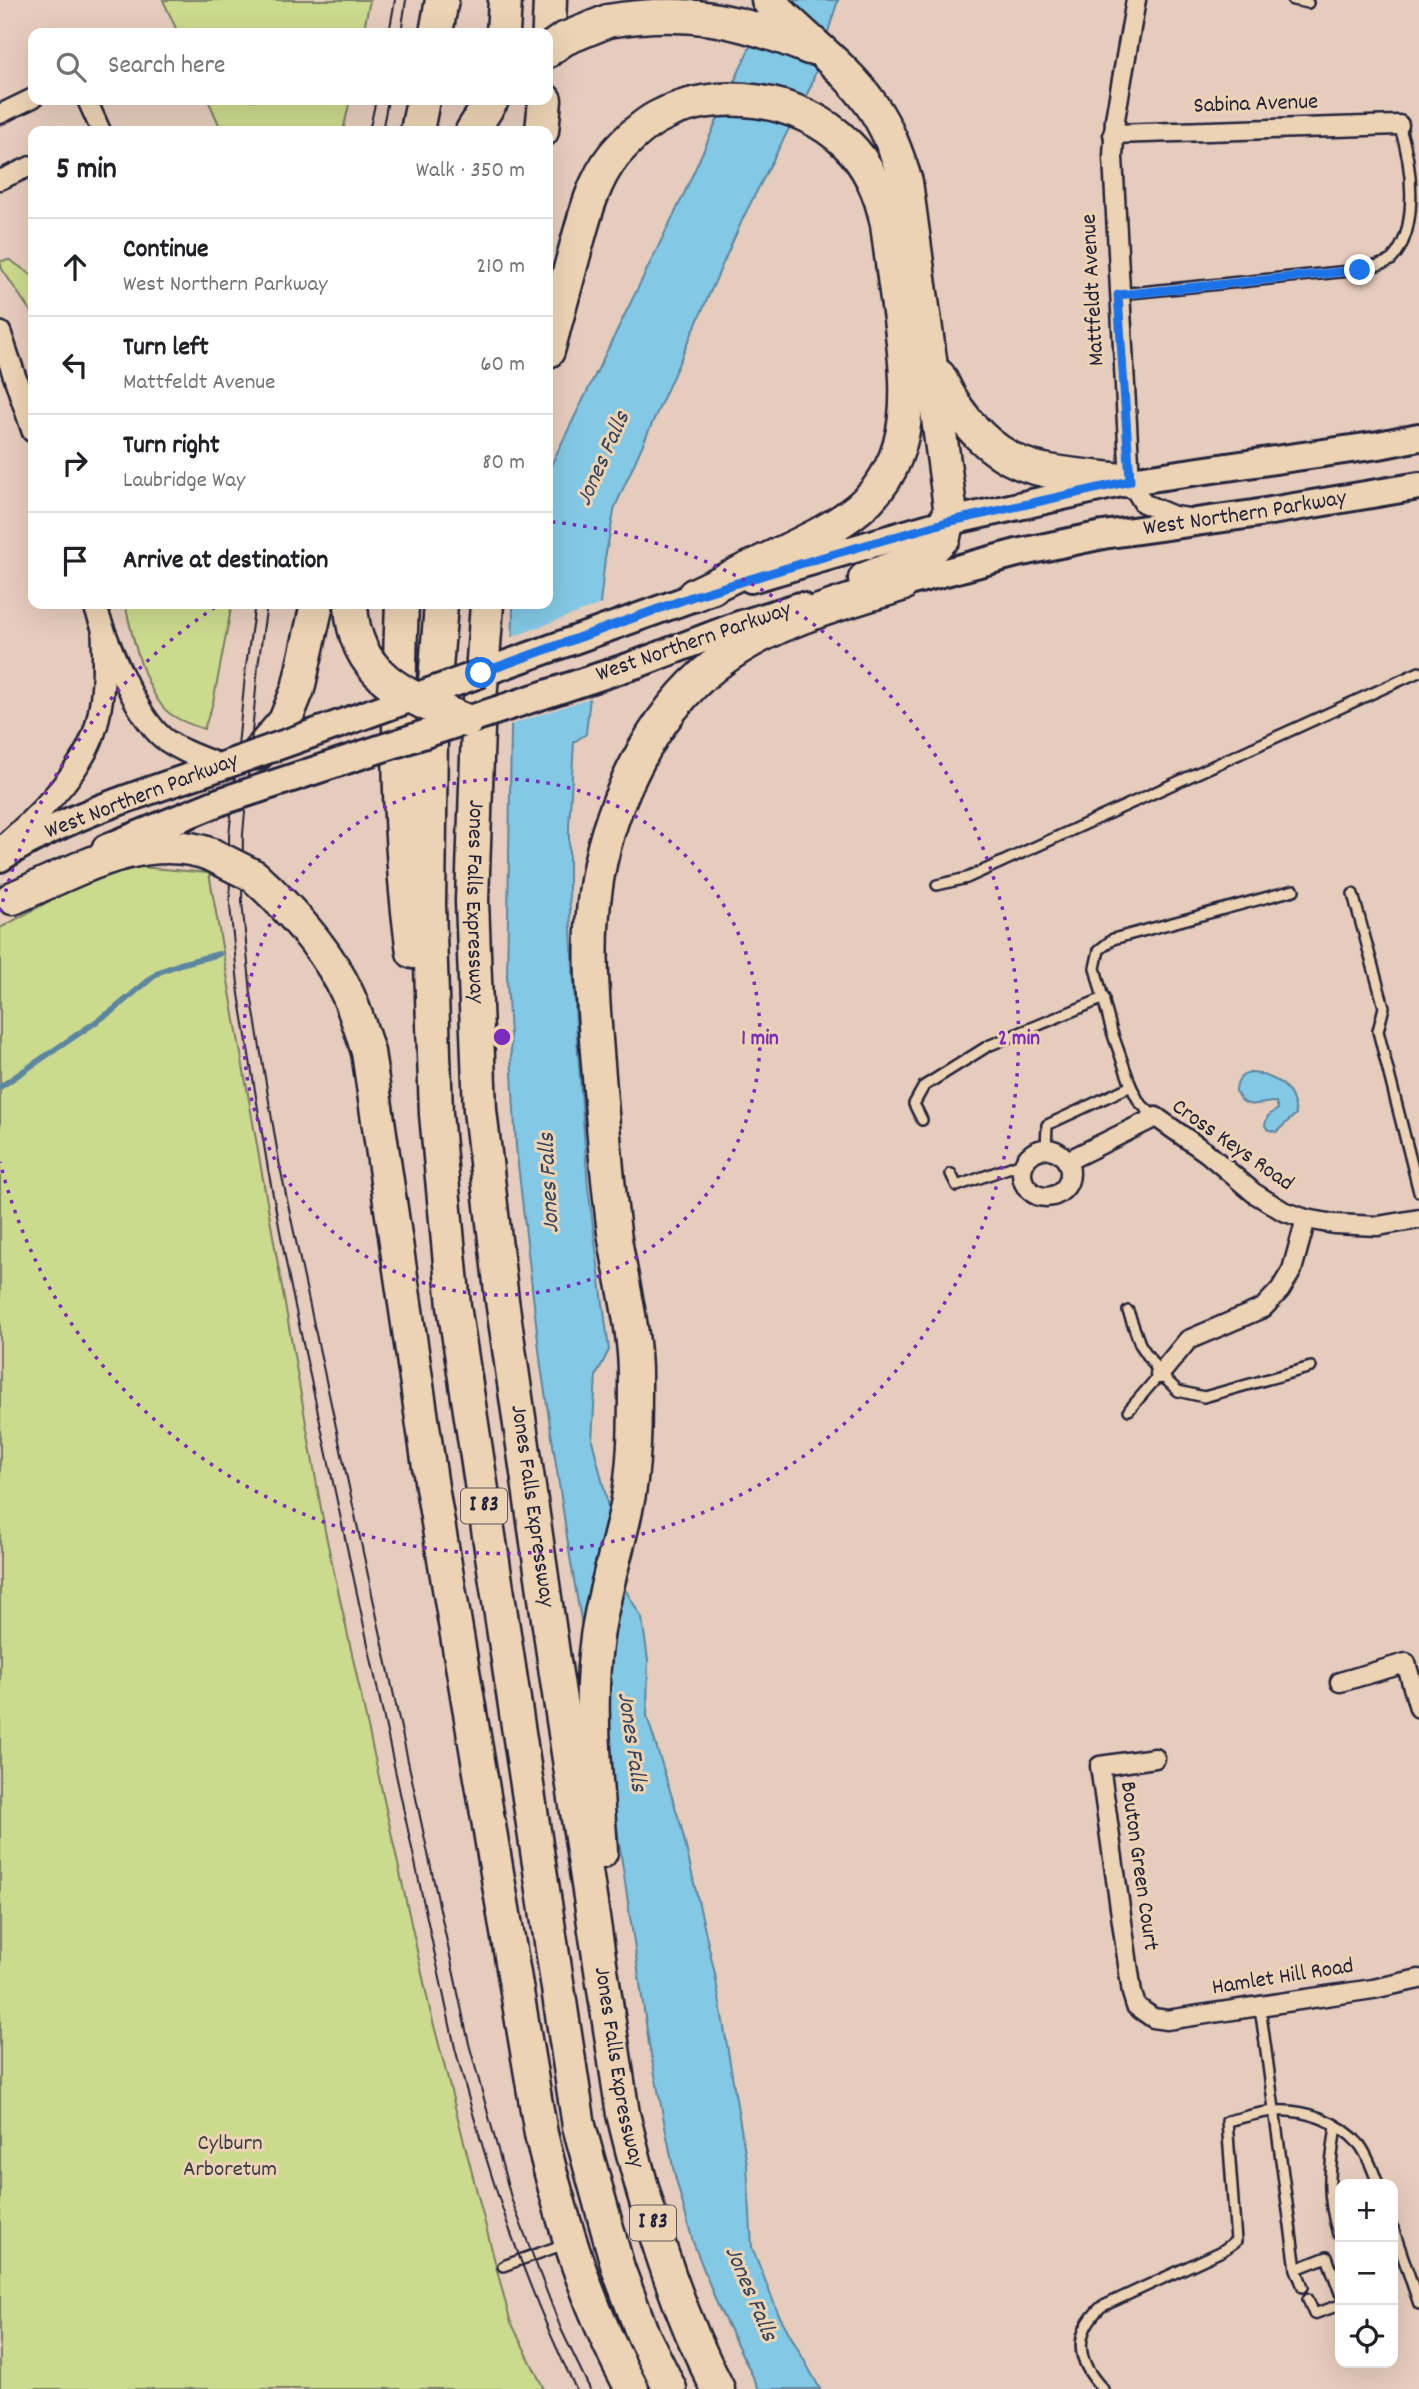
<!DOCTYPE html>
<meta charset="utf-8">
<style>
:root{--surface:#fff;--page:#f6f6f6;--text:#202124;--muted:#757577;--line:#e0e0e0}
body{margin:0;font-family:Dekko,sans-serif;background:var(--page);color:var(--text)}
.controls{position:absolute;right:21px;bottom:21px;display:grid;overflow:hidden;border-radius:14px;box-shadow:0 7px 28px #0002}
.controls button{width:63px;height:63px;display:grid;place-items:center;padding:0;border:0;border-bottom:2px solid var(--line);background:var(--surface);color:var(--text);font:35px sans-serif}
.stop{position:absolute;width:21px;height:21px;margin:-16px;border:5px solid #1a73e8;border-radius:50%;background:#fff}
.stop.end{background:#1a73e8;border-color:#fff;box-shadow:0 2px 7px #0008}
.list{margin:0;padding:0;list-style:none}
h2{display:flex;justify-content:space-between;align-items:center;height:91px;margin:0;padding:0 28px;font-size:30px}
h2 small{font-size:23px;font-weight:400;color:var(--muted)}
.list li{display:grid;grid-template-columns:46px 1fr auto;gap:21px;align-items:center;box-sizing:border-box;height:98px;padding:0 28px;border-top:2px solid var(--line)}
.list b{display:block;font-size:26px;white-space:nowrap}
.list p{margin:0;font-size:23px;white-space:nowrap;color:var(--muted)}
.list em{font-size:23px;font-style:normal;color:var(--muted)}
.icon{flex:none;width:38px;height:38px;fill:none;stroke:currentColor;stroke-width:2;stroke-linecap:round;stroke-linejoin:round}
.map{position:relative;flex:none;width:1419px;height:2389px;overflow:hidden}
.search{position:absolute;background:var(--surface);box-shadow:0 7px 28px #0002;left:28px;top:28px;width:525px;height:77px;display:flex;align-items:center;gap:18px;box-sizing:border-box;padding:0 24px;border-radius:14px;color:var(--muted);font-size:26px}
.panel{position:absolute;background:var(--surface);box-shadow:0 7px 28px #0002;left:28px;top:126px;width:525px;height:483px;border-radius:14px}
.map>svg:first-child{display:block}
.green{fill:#ccda8e;stroke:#777e64;stroke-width:2}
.water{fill:#83c8e4;stroke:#5c86a0;stroke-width:2}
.pier{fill:#e6ccbc}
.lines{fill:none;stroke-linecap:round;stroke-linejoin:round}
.stream{stroke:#5c86a0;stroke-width:6}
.service-casing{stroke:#22223b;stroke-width:14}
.minor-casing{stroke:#22223b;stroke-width:23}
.tertiary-casing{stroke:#22223b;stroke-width:26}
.primary-casing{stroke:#22223b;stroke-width:32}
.motorway-casing{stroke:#22223b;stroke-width:37}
.service{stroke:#ecd3b4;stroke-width:9}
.minor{stroke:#ecd3b4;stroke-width:18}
.tertiary{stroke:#ecd3b4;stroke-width:21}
.primary{stroke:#ecd3b4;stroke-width:26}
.motorway{stroke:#ecd3b4;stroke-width:32}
.tram{stroke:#22223b;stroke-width:2}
.primary-bridge-casing{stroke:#22223b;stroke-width:32;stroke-linecap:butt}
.motorway-bridge-casing{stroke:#22223b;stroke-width:37;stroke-linecap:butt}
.primary-bridge{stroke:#ecd3b4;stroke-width:26}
.motorway-bridge{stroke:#ecd3b4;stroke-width:32}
.route{stroke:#1a73e8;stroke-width:9}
.ring{fill:none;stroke:#7b2cbf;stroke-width:3.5;stroke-dasharray:3.5 7}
.labels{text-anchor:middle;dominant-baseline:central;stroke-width:6;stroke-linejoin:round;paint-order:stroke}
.shield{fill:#ecd3b4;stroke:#5f575f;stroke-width:2}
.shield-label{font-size:21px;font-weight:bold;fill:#22223b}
.street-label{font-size:23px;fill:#22223b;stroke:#ecd3b4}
.park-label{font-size:23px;fill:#3c3e47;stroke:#ecd3b4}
.water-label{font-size:24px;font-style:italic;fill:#35435d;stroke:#ecd3b4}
.centre{fill:#7b2cbf;stroke:#ecd3b4;stroke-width:3.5}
.ring-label{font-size:21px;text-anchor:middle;font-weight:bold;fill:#7b2cbf;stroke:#ecd3b4;stroke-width:6;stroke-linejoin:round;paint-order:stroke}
</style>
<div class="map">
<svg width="1419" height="2389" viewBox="0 0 1419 2389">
<rect width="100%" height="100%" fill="#e6ccbc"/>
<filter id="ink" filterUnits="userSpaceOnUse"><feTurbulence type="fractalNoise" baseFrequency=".0143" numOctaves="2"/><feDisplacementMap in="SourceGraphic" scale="14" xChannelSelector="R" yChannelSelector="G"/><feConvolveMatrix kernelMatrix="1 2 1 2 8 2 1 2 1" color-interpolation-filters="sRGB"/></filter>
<g filter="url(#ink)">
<g class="green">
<polygon points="163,0 370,0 363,33 178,33"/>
<polygon points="208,100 350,100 343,131 222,131"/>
<polygon points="10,260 33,276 33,315 2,269 0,261"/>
<path d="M125,604H232L213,703L204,729C191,725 170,717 162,706C142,680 132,635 125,604Z"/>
<polygon points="128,866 209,873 325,1531 430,2010 510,2320 544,2389 0,2389 0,928 95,876"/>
</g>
<g class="water">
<polygon points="771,0 838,0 811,86 744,216 615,507 605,558 586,734 574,742 569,827 569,891 576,1025 588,1187 609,1350 596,1376 592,1440 605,1492 623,1586 642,1618 648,1660 647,1716 681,1826 715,1974 747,2164 752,2247 778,2313 820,2389 759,2389 718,2306 693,2242 674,2172 649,2044 614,1808 571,1563 541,1366 516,1147 507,980 513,608 513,604 548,604 548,471 683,196"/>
<path d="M1253,1072C1279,1079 1293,1086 1296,1114L1276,1132L1267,1129L1265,1125L1268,1116L1278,1109L1276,1102C1259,1102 1245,1112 1236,1092C1236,1080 1241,1074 1253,1072Z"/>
</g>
<polygon class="pier" points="604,603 593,697 507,726 509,638"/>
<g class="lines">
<polyline class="stream" points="0,1087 112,1011 159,972 180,964 219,954"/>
<g class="service-casing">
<g id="service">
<polyline points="1293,0 1308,3"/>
<path d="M1120,294L1360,270C1370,267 1382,265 1391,260C1419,232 1413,165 1399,125"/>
<polyline points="937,885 967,878 1419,672"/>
<polyline points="1353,894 1384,1007 1378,1031 1419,1192"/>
<polyline points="1155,1117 1139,1102 1131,1086 1112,1032 1095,968 1099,950 1113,939 1294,890"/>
<polyline points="922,1120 914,1104 924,1086 988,1046 1104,998"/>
<polyline points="1046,1149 1047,1125 1131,1086"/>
<polyline points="951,1174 957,1186 1025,1162"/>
<polyline points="1128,1311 1140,1344 1160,1374 1178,1391 1204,1397 1311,1367"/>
<polyline points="1129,1410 1160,1374"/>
<polyline points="1260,2007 1296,2269 1303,2287"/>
<path d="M1336,2126C1330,2171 1325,2189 1338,2234"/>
<polyline points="1393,2228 1419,2304"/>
<polyline points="503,2266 565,2244"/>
<polyline points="1296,2269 1327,2257 1340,2293"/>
<polyline points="1308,2299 1314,2314 1340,2305"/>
<path d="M1103,2389C1076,2361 1073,2334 1101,2307L1222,2251L1236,2241L1227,2121C1242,2118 1259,2112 1275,2111C1305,2109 1339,2121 1359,2144C1368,2155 1373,2171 1378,2184"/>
</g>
</g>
<g class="minor-casing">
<g id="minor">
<polyline points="1136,0 1115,119 1113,157 1130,481 1143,503 1174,516 1188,518"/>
<polyline points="87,100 101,131"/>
<polyline points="0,114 33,98"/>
<polyline points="1113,134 1399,125"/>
<polyline points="0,180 33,165"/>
<circle cx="1046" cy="1173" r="24"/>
<polyline points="1067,1161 1156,1117 1207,1153 1254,1193 1283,1211 1306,1219 1334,1224 1378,1226 1419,1219"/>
<polyline points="1160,1374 1188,1340 1263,1308 1280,1290 1292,1270 1306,1219"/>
<polyline points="1340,1682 1406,1663 1419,1708"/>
<polyline points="1155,1758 1100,1766 1132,1993 1136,2006 1153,2018 1167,2020 1373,1989 1419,1979"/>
</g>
</g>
<g class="tertiary-casing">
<g id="tertiary">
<polyline points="0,333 33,431"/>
<path d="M94,604C107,640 134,714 163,738C180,751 202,758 222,766"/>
<path d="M1,848C32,821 79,775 93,736C105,703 104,665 103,630"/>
</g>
</g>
<g class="primary-casing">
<g id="primary">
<polyline points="751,579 947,522 1130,481 1379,445 1419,437"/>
<path id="s1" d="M882,589L1017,553L1103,535L1253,514L1419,486"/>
<polyline points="637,664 739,625 800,606"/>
<polyline points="482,673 714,590"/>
<polyline points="106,848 219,802"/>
<path d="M0,858C67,815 147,792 222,766"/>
</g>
</g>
<g class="motorway-casing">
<g id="motorway">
<path d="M768,0C800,36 843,64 871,104C888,128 897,154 906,182L950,507L944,537L926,555L865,579"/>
<path d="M608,21C684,8 738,19 809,48"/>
<polyline points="436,33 442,0"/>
<polyline points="503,33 505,0"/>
<polyline points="548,51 550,0"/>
<polyline points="417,131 423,100"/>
<polyline points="472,131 492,100"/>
<polyline points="542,131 545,100"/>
<path d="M548,351C556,320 565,289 573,258C583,223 591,184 614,155C627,140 641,126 658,117C716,86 800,97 847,144C869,165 881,195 887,224C891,256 895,287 900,319C909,385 917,460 859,508C836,527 808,540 781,553C752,567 723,581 694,595"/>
<path d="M939,376C959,420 994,461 1044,470C1072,476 1101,477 1130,481"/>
<path d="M402,604C397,719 397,837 413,952"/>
<polyline points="441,604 431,733 429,905 436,1114 454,1306 579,2126 618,2268 643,2335 670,2389"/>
<path id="s2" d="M487,604L478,729L472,901L480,1110L502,1300L556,1674L623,2114C646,2208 673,2303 718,2389"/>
<polyline points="258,753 285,721 298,689 317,604"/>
<path d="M269,890C300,921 330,955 348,995C356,1013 362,1033 368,1052L432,1487L541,2134C563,2224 587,2307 632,2389"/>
<path d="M13,898C73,872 145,829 212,855"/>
<path d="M601,1852C597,1781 587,1708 597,1637C603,1594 617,1552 626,1510C635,1468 635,1424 635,1381C636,1331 621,1281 614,1232C606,1172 602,1112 597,1052C593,1000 588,946 595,894C605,812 650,715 716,664C770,622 837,605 901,585"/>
</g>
</g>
<use href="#service" class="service"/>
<use href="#minor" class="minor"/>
<use href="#tertiary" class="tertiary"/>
<use href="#primary" class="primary"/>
<use href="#motorway" class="motorway"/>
<g class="tram">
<polyline points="389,33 395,0"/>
<polyline points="401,33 406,0"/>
<polyline points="369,131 376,100"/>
<polyline points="382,131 388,100"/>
<path d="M255,604L246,666L229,836L230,906L239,994L268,1169L290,1283L455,2048C486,2166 522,2280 576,2389"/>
<polyline points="267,604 258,666 243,834 242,901 251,994 280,1167 469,2044 512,2201 561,2329 590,2389"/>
</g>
<g class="primary-bridge-casing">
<g id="primary-bridge">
<polyline points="222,766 482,673"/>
<polyline points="219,802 637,664"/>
</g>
</g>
<g class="motorway-bridge-casing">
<g id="motorway-bridge">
<polyline points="548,50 564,39 608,21"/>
<path d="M351,604C354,678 408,697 467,721"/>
<polyline points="212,855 254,876 269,890"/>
</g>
</g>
<use href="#primary-bridge" class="primary-bridge"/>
<use href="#motorway-bridge" class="motorway-bridge"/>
</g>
</g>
<g class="lines" filter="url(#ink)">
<polyline class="route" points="481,673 694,596 820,558 947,522 1130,481 1118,295 1360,270"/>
</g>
<g class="ring">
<circle cx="502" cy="1037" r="258"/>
<path d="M0 912A517 517 0 0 1 217 606M552 522A517 517 0 1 1 0 1162"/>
</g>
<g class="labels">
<g class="shield">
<rect x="461" y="1488.5" width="46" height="35" rx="5"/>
<rect x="630" y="2205.5" width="46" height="35" rx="5"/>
</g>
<g class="shield-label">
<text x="484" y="1506">I 83</text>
<text x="653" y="2223">I 83</text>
</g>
<g class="street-label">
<text transform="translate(1256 105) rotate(-2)">Sabina Avenue</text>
<text transform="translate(1094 290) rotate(-93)">Mattfeldt Avenue</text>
<text stroke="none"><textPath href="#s1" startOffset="371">West Northern Parkway</textPath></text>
<text transform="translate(694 643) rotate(-19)">West Northern Parkway</text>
<text transform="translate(142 797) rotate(-21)">West Northern Parkway</text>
<text stroke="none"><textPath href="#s2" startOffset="298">Jones Falls Expressway</textPath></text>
<text transform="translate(1232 1146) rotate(35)">Cross Keys Road</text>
<text stroke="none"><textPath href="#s2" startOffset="906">Jones Falls Expressway</textPath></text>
<text transform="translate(1138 1866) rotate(82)">Bouton Green Court</text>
<text transform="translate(1283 1978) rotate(-9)">Hamlet Hill Road</text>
<text stroke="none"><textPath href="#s2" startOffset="1474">Jones Falls Expressway</textPath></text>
</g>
<g class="park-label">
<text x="230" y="2144">Cylburn<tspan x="230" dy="26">Arboretum</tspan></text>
</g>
<g class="water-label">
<text transform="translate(604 459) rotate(-66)">Jones Falls</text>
<text transform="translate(550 1183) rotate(-93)">Jones Falls</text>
<text transform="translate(631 1742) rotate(82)">Jones Falls</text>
<text transform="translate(750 2294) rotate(67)">Jones Falls</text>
</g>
</g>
<circle cx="502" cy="1037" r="10" class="centre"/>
<g class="ring-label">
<text x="760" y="1044">1 min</text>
<text x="1019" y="1044">2 min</text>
</g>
</svg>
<div class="controls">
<button>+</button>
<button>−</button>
<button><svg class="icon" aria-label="locate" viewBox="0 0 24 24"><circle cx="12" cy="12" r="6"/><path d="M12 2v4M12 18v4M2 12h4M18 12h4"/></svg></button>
</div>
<div class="stop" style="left:481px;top:673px"></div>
<div class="stop end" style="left:1360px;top:270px"></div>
<div class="search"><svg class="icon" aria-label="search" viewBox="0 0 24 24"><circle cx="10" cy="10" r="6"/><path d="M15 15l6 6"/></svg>Search here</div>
<section class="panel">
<h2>5 min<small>Walk · 350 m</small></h2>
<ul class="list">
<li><svg class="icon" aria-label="ahead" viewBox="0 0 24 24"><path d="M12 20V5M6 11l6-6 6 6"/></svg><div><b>Continue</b><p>West Northern Parkway</p></div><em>210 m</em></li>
<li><svg class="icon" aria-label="left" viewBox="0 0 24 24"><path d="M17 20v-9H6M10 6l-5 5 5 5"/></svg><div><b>Turn left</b><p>Mattfeldt Avenue</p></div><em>60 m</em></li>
<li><svg class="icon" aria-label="right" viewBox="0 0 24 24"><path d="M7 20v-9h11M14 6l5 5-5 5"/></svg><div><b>Turn right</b><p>Laubridge Way</p></div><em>80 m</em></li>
<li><svg class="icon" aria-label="arrive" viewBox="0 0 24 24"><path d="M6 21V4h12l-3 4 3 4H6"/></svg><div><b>Arrive at destination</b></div></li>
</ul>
</section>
</div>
